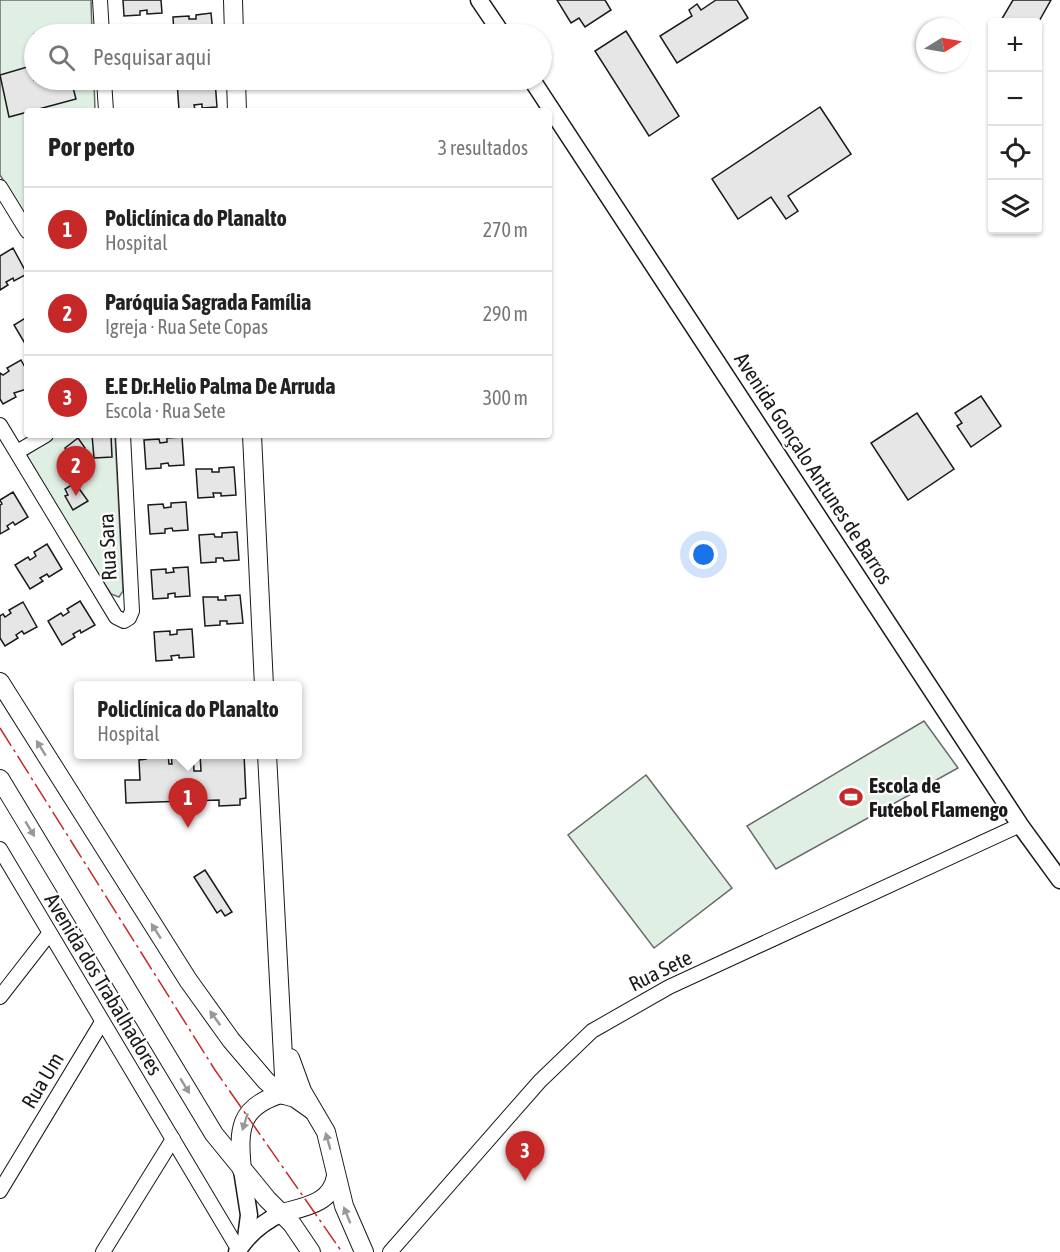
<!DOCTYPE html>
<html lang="pt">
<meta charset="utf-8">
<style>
:root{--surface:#fff;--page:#f6f6f6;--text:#222;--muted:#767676;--line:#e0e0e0;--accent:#c62828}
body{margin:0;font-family:"Asap Condensed",sans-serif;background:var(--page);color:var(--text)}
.controls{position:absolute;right:18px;top:18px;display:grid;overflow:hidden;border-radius:6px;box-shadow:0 2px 4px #0004}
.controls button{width:54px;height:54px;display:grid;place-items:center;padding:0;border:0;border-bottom:2px solid var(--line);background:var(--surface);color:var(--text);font:30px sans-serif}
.compass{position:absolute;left:916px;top:18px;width:54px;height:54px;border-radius:50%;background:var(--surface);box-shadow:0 2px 4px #0004;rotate:79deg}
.you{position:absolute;left:704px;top:555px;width:21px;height:21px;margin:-15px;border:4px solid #fff;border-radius:50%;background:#1a73e8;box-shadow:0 0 0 9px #1a73e833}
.badge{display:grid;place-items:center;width:39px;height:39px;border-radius:50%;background:var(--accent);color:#fff;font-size:20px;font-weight:700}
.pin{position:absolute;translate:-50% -50px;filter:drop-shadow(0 2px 3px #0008)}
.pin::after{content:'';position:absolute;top:32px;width:21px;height:18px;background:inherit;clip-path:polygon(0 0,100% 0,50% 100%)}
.popup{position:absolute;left:74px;top:681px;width:228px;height:78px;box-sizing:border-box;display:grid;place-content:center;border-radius:6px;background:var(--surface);filter:drop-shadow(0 2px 4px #0005);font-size:20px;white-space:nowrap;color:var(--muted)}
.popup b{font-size:22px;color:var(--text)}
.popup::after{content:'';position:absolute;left:50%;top:100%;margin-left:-12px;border:12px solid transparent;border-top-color:var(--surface)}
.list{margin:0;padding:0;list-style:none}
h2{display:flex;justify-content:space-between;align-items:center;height:78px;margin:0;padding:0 24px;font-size:26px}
h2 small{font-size:20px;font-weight:400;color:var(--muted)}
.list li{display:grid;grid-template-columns:39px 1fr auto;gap:18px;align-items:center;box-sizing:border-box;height:84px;padding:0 24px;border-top:2px solid var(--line)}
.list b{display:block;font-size:22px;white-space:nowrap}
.list p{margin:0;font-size:20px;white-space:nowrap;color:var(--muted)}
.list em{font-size:20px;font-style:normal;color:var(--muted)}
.icon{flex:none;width:33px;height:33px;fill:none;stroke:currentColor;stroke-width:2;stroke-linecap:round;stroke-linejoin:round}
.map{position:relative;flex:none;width:1060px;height:1252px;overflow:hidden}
.search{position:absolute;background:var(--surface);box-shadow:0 2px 4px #0004;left:24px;top:24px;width:528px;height:66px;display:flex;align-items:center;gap:15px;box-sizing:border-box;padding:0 21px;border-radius:33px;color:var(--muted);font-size:22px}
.panel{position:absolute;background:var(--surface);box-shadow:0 2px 4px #0004;left:24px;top:108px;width:528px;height:330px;border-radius:6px}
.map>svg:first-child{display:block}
.green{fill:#e0efe3;stroke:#6a6a6a;stroke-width:1.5}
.building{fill:#e6e6e6;stroke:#1a1a1a;stroke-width:1.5}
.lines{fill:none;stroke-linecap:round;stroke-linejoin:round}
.minor-casing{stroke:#1a1a1a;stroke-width:16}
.tertiary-casing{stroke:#1a1a1a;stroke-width:19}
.secondary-casing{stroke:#1a1a1a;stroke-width:20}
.minor{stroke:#fff;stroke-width:14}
.tertiary{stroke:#fff;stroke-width:16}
.secondary{stroke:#fff;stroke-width:18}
.power{stroke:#c62828;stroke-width:1.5;stroke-dasharray:21 4.5 3 4.5;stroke-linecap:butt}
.oneway{fill:#989898}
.labels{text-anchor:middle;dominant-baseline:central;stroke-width:4.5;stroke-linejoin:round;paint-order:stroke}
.street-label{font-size:21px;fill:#1a1a1a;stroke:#fff}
.poi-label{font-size:21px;font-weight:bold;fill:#1a1a1a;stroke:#fff;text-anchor:start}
</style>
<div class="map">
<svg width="1060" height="1252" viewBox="0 0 1060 1252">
<rect width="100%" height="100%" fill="#fff"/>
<g class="green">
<polygon points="0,0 91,0 92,34 34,34 34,80 94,80 95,111 27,111 27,218 0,175"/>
<polygon points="57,435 115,435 123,591 119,597 111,594 24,457"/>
<polygon points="924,721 958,768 776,869 747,826"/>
<polygon points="646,775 732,888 654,948 568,835"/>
</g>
<g class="building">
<polygon points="123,0 161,0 162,13 147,14 147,10 140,11 140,15 124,16"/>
<polygon points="557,0 605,0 611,10 585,27 579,18 571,23"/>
<polygon points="716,0 737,0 748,18 677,63 660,36 692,16 689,10 697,4 701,10"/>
<polygon points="1013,0 1051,0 1038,23 1000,22"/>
<polygon points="211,13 213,34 174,34 173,17 189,16 189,19 196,19 196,15"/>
<polygon points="626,31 679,116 649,136 595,51"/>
<polygon points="34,65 34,80 71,80 76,99 9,117 0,75"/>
<polygon points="193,80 193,84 200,84 200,80 215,80 217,107 202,108 202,104 194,105 195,109 179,110 177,81"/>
<polygon points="820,107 851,154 788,196 798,211 786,219 771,197 738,219 712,179"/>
<polygon points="13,248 27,274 14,281 13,278 6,282 8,285 0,290 0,256"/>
<polygon points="27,317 27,347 14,325"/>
<polygon points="21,360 27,371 27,389 14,393 16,397 3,404 0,399 0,373 3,375 9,371 7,368"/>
<polygon points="981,396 1001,426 971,447 957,426 962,423 955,413"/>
<polygon points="917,413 954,469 908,500 871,443"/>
<polygon points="92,435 111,435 112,457 94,458"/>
<polygon points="182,437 184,465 169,466 168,463 161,464 161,468 146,469 144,440 159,439 160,443 167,442 167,438"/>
<polygon points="78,438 85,448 73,457 65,448"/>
<polygon points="234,467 236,495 221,496 221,493 213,493 214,497 198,498 196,469 212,469 212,472 219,472 219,468"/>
<polygon points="75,483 88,501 73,510 65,496 68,495 65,489"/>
<polygon points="13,492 28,517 15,525 13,522 7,526 9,529 0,534 0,505 2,504 0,500"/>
<polygon points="186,502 188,530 173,531 172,528 165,529 165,533 150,534 148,505 163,504 164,508 171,507 171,503"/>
<polygon points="237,532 239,560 224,561 223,558 216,558 216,562 201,563 199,535 214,534 215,537 222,537 222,533"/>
<polygon points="47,544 62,569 49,577 47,574 40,578 43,581 30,589 15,565 28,557 30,560 36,556 34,552"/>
<polygon points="188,567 190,596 175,597 175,593 168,594 168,598 153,599 151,570 166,569 166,573 174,572 173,568"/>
<polygon points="240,595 243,623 227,624 227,621 220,621 220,625 205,626 203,597 218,597 218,600 226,600 225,596"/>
<polygon points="80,601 95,625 81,633 80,630 73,634 75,637 62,645 48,621 61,613 63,616 69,612 67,609"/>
<polygon points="23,602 37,627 24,634 22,631 16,635 18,638 5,646 0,638 0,616 3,614 5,617 11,613 9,610"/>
<polygon points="192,629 194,657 179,658 179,655 171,656 172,660 156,661 154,632 170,631 170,635 177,634 177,630"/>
<polygon points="146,754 168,754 169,764 172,764 171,754 193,754 194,771 201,771 200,754 244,754 246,798 240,799 240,805 219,806 219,800 126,803 125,780 140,780 139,760 146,759"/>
<polygon points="205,870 232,912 225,916 221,910 217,913 194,877"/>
</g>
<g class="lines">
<g class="minor-casing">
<g id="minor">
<polyline points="100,0 102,34"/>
<polyline points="104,80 106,111"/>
<polyline points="0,187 27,231"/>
<polyline points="0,425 116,617 124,621 129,618 132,611 123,435"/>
<polyline points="17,452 46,435"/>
<polyline points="0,849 240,1252"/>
<polyline points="0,997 49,934"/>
<polyline points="0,1191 102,1022"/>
<polyline points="103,1252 173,1139"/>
<polyline points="390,1252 540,1081 592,1031 669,987 1020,825"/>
</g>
</g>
<g class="tertiary-casing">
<g id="tertiary">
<polyline points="479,0 502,34"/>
<polyline points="532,80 1020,825 1060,880"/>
<polyline points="242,1170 249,1215 246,1238"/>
<path d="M237,1252C248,1234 263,1222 282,1213"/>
</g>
</g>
<g class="secondary-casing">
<g id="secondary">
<polyline points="233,0 234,34"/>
<polyline points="236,80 237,111"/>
<polyline points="252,435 264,686"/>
<polyline points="0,682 188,980 231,1040 266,1081 281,1094 295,1098 312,1110"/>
<polyline points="267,754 285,1095"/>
<polyline points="0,779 214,1134 267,1199 292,1224 311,1252"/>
<polyline points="290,1058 302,1091 326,1132 344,1206 364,1252"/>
<path d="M242,1170C238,1129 239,1107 281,1094"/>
<path d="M282,1213C305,1207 332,1203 336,1176"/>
</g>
</g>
<use href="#minor" class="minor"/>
<use href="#tertiary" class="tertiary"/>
<use href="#secondary" class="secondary"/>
<polyline class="power" points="0,728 215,1070 342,1252"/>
</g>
<defs><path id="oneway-solid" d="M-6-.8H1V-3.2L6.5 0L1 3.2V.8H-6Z" transform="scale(1.5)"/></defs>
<g class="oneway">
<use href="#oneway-solid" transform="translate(41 748) rotate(-122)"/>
<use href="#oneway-solid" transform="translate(30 829) rotate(59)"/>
<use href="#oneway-solid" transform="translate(156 931) rotate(-123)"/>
<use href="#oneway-solid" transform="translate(215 1018) rotate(-126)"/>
<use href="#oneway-solid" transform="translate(185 1086) rotate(59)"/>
<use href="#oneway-solid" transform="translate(245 1122) rotate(108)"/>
<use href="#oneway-solid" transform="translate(328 1141) rotate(-106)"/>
<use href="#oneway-solid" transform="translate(347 1215) rotate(-112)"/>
</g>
<defs>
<g id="stadium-bare" transform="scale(1.8)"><path d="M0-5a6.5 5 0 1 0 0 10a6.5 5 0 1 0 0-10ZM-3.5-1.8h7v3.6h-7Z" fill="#c62828" stroke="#fff" stroke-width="2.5" paint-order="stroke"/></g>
</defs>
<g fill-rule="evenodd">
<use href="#stadium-bare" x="851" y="797"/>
</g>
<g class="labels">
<g class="street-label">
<text transform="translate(814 468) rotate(57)">Avenida Gonçalo Antunes de Barros</text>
<text transform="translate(107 547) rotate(-93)">Rua Sara</text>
<text transform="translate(660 970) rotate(-26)">Rua Sete</text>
<text transform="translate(104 984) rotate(59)">Avenida dos Trabalhadores</text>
<text transform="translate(42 1080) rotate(-59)">Rua Um</text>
</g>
<g class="poi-label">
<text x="869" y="785">Escola de<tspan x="869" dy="24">Futebol Flamengo</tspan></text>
</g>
</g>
</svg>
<div class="controls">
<button>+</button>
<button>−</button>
<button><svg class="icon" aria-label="locate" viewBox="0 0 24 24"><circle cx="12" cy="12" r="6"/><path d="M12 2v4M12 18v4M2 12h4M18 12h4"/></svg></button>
<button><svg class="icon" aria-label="layers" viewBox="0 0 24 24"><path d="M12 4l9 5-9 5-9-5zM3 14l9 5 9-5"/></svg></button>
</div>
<svg class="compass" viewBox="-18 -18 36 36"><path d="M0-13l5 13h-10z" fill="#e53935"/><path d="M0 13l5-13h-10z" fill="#767676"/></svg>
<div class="you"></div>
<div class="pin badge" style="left:188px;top:828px">1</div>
<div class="popup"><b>Policlínica do Planalto</b>Hospital</div>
<div class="pin badge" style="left:76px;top:496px">2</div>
<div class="pin badge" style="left:525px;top:1181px">3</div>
<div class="search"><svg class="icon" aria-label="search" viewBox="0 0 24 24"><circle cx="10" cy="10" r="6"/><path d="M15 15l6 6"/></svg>Pesquisar aqui</div>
<section class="panel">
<h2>Por perto<small>3 resultados</small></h2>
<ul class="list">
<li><span class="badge">1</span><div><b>Policlínica do Planalto</b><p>Hospital</p></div><em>270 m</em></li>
<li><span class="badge">2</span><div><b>Paróquia Sagrada Família</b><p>Igreja · Rua Sete Copas</p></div><em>290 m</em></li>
<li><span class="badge">3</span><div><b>E.E Dr.Helio Palma De Arruda</b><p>Escola · Rua Sete</p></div><em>300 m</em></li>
</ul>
</section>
</div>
